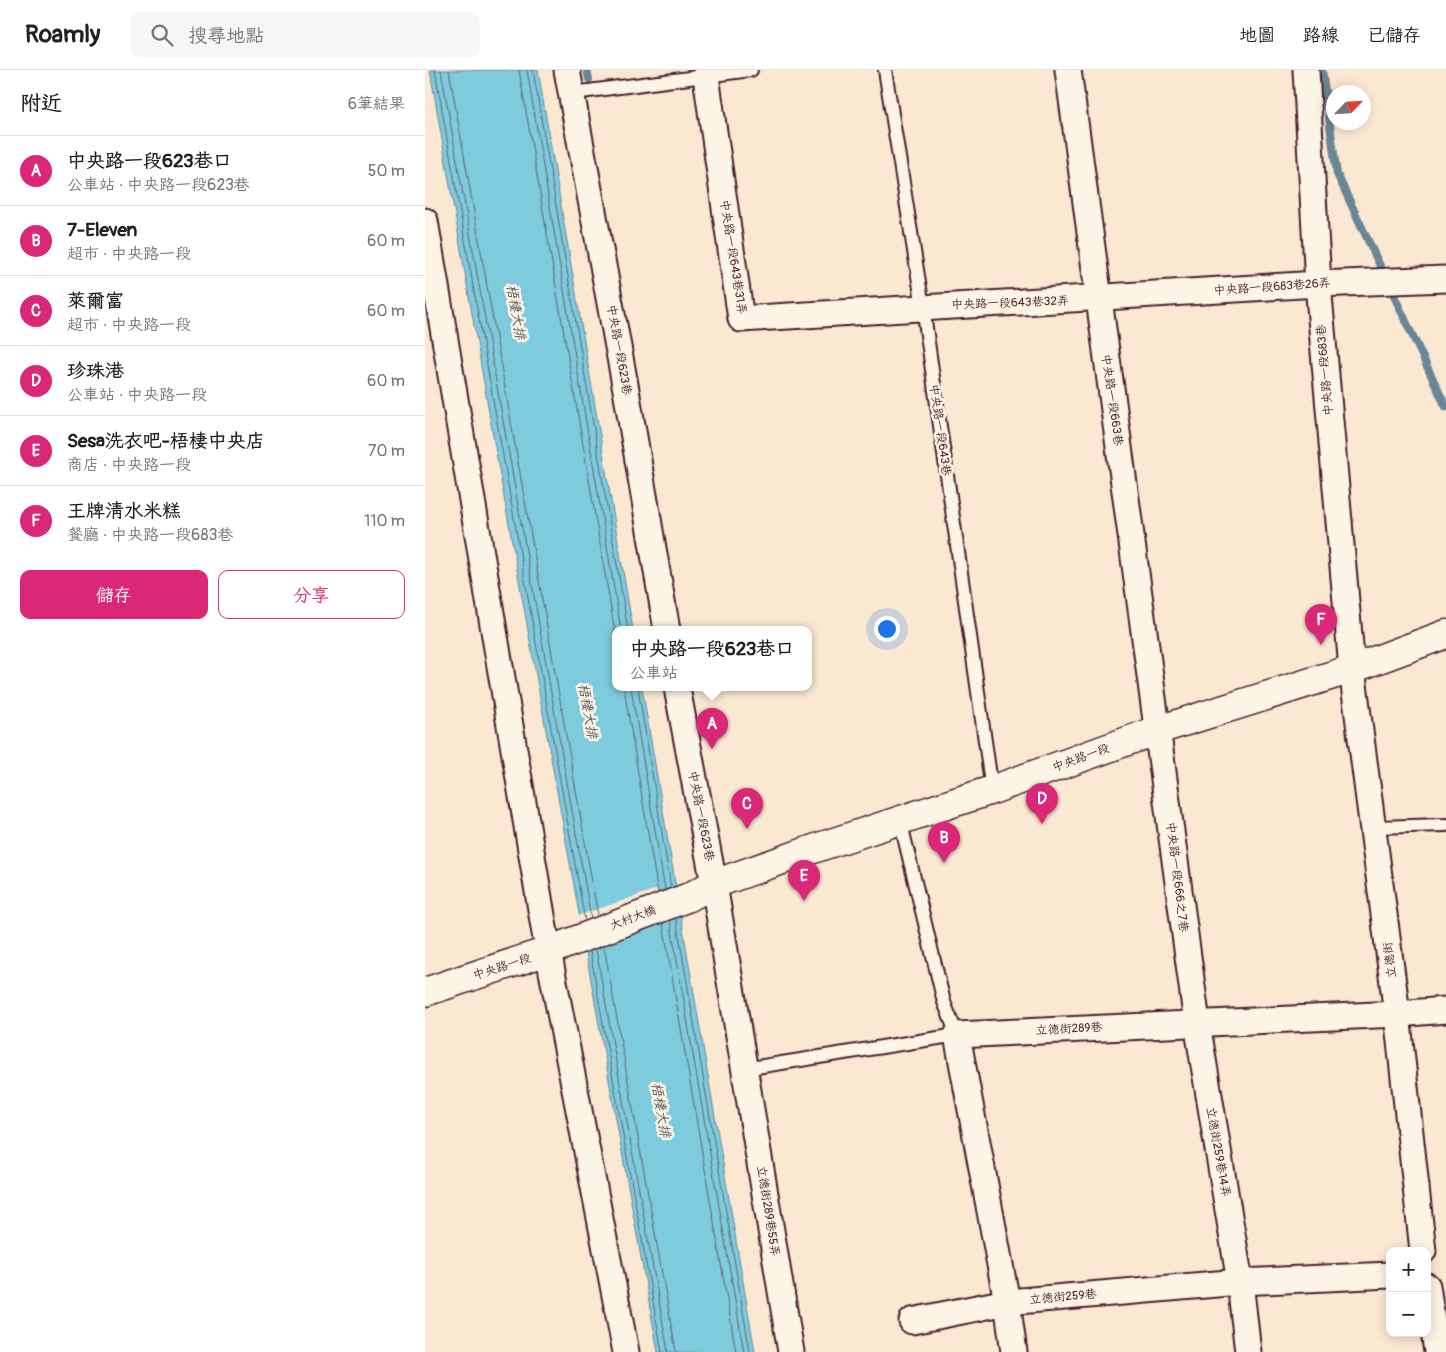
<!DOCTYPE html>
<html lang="zh-TW">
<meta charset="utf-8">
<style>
:root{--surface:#fff;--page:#f6f6f6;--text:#202124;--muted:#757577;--line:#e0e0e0;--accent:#db2777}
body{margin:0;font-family:Pangolin,"LXGW WenKai TC",sans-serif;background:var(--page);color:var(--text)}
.controls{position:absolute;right:15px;bottom:15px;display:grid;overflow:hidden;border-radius:10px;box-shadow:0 2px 12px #0003}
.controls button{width:45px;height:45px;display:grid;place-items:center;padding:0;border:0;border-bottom:1px solid var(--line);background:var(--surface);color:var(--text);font:25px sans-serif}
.compass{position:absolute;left:901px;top:15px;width:45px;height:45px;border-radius:50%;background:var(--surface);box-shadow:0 2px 12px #0003;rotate:65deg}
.you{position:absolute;left:461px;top:558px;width:18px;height:18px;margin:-12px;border:4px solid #fff;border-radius:50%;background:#1a73e8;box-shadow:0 0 0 8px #1a73e833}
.badge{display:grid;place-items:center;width:32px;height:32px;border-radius:50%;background:var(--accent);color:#fff;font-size:16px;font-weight:700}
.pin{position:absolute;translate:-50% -41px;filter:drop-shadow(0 1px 2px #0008)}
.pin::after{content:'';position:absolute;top:26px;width:18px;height:15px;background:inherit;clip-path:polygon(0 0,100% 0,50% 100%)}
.popup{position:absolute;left:187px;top:556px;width:200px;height:65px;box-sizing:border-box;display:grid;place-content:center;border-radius:10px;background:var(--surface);filter:drop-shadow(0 1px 4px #0005);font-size:16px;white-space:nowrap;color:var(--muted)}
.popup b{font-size:19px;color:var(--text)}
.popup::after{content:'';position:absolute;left:50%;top:100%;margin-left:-10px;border:10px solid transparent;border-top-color:var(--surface)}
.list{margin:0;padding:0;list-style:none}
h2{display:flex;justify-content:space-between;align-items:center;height:65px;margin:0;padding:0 20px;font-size:21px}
h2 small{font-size:16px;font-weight:400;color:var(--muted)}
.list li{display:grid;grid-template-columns:32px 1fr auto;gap:15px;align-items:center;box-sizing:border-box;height:70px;padding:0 20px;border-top:1px solid var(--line)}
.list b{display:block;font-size:19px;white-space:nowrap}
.list p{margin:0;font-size:16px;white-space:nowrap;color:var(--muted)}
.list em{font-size:16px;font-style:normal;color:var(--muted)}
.actions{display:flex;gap:10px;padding:15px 20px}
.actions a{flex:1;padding:11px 0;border:1px solid var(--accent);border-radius:10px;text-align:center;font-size:18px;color:var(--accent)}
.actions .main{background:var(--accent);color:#fff}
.icon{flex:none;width:28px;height:28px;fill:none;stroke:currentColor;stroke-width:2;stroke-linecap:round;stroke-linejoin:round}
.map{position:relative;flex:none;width:1021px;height:1282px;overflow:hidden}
header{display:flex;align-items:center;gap:30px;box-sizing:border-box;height:70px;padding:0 25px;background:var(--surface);border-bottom:1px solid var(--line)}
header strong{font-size:24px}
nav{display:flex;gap:28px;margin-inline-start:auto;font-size:18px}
.search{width:350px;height:45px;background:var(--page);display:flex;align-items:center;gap:12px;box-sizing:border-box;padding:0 18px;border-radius:10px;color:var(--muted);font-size:19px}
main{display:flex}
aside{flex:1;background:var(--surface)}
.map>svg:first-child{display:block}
.water{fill:#7ecbdd;stroke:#698696}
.pier{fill:#fae8d2}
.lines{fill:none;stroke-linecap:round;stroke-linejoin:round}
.shore{stroke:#5f6472;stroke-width:1}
.stream{stroke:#698696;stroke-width:8}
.service-casing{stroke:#4a1f2b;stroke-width:16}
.minor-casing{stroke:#4a1f2b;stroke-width:29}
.tertiary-casing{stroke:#4a1f2b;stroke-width:31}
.service{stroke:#fcf5e5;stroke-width:12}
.minor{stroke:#fcf5e5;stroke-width:25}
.tertiary{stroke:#fcf5e5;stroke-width:28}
.labels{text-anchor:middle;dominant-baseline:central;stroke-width:5;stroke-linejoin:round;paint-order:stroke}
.street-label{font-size:12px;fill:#4a1f2b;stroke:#fcf5e5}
.water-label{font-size:14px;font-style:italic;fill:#5a5360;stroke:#fcf5e5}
</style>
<header>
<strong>Roamly</strong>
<div class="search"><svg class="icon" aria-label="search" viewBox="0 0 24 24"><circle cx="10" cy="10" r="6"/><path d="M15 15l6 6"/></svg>搜尋地點</div>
<nav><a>地圖</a><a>路線</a><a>已儲存</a></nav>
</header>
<main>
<aside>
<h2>附近<small>6筆結果</small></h2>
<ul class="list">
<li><span class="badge">A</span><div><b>中央路一段623巷口</b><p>公車站 · 中央路一段623巷</p></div><em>50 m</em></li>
<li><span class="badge">B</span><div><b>7-Eleven</b><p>超市 · 中央路一段</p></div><em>60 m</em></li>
<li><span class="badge">C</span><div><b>萊爾富</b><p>超市 · 中央路一段</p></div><em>60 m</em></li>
<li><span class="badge">D</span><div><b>珍珠港</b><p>公車站 · 中央路一段</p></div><em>60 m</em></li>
<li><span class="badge">E</span><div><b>Sesa洗衣吧-梧棲中央店</b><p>商店 · 中央路一段</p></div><em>70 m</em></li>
<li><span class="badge">F</span><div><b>王牌清水米糕</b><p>餐廳 · 中央路一段683巷</p></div><em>110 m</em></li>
</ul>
<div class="actions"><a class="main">儲存</a><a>分享</a></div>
</aside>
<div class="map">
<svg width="1021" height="1282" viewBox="0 0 1021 1282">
<rect width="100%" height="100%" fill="#fae8d2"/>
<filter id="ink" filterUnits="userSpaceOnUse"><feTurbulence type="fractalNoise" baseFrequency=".02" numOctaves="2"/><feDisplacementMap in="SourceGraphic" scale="10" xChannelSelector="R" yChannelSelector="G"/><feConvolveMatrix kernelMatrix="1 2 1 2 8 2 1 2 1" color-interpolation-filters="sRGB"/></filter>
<g filter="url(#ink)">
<polygon class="water" points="5,0 113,0 208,560 191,560 191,618 217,618 330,1282 233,1282 70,377"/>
<polygon class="pier" points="232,819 243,851 158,879 152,846"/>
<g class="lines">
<g class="shore">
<polyline points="10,0 160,851"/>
<polyline points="16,0 166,848"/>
<polyline points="24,0 173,846"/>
<polyline points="94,0 191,568"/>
<polyline points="102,0 196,560"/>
<polyline points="108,0 203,560"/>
<polyline points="199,618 233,823"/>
<polyline points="206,618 240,820"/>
<polyline points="213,618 246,818"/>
<polyline points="251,848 325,1282"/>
<polyline points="245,850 319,1282"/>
<polyline points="238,853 311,1282"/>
<polyline points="179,876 251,1282"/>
<polyline points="171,879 243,1282"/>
<polyline points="165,881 237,1282"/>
</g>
<g class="stream">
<polyline points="162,0 164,9"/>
<polyline points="897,0 912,104 1021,337"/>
</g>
<g class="service-casing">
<g id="service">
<polyline points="460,0 498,237 567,720"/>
<polyline points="148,23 326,0"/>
<polyline points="949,757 1021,755"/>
<polyline points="319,999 532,965 519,932 475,750"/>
</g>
</g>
<g class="minor-casing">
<g id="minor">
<polyline points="142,0 201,320 242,560"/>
<polyline points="643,0 772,953 815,1212 823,1282"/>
<polyline points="881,0 893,214 927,599 972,944 998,1181"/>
<polyline points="281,6 316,249 893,214 1021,209"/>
<polyline points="0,151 123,881 201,1282"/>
<polyline points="252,618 289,814 366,1282"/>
<polyline points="1002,1216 1012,1282"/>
<polyline points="487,1251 582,1232 815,1212 965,1205"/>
<polyline points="589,1282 582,1232 532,965 972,944 1021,940"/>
</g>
</g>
<g class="tertiary-casing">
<polyline id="tertiary" points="0,922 123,881 264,827 289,814 397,776 567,720 733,660 927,599 1021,564"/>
</g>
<use href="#service" class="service"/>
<use href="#minor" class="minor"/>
<use href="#tertiary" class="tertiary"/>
</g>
</g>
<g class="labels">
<g class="street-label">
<text transform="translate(308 187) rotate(81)">中央路一段643巷31弄</text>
<text transform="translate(847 217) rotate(-4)">中央路一段683巷26弄</text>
<text transform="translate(585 233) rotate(-2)">中央路一段643巷32弄</text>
<text transform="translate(194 280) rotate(80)">中央路一段623巷</text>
<text transform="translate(900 300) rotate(-95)">中央路一段683巷</text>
<text transform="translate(687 330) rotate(82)">中央路一段663巷</text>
<text transform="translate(515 360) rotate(82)">中央路一段643巷</text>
<text transform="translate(656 688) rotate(-20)">中央路一段</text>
<text transform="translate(276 746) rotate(79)">中央路一段623巷</text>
<text transform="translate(752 807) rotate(83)">中央路一段666之7巷</text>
<text transform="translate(208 848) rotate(-21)">大村大橋</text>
<text transform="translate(965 890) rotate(-97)">立德街</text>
<text transform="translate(77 897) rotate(-18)">中央路一段</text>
<text transform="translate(644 959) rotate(-3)">立德街289巷</text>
<text transform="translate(793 1082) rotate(80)">立德街259巷14弄</text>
<text transform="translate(343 1141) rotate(81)">立德街289巷55弄</text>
<text transform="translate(638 1227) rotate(-5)">立德街259巷</text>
</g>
<g class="water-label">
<text transform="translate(91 242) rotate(80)">梧棲大排</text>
<text transform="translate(163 641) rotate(80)">梧棲大排</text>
<text transform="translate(236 1040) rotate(80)">梧棲大排</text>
</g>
</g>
</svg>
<div class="controls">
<button>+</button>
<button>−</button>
</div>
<svg class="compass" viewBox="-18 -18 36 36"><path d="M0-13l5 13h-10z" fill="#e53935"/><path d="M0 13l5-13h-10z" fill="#757577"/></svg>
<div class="you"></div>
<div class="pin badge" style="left:287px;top:679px">A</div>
<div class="popup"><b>中央路一段623巷口</b>公車站</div>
<div class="pin badge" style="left:519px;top:793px">B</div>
<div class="pin badge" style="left:322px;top:759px">C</div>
<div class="pin badge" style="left:617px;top:754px">D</div>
<div class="pin badge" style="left:379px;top:831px">E</div>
<div class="pin badge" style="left:896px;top:575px">F</div>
</div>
</main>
